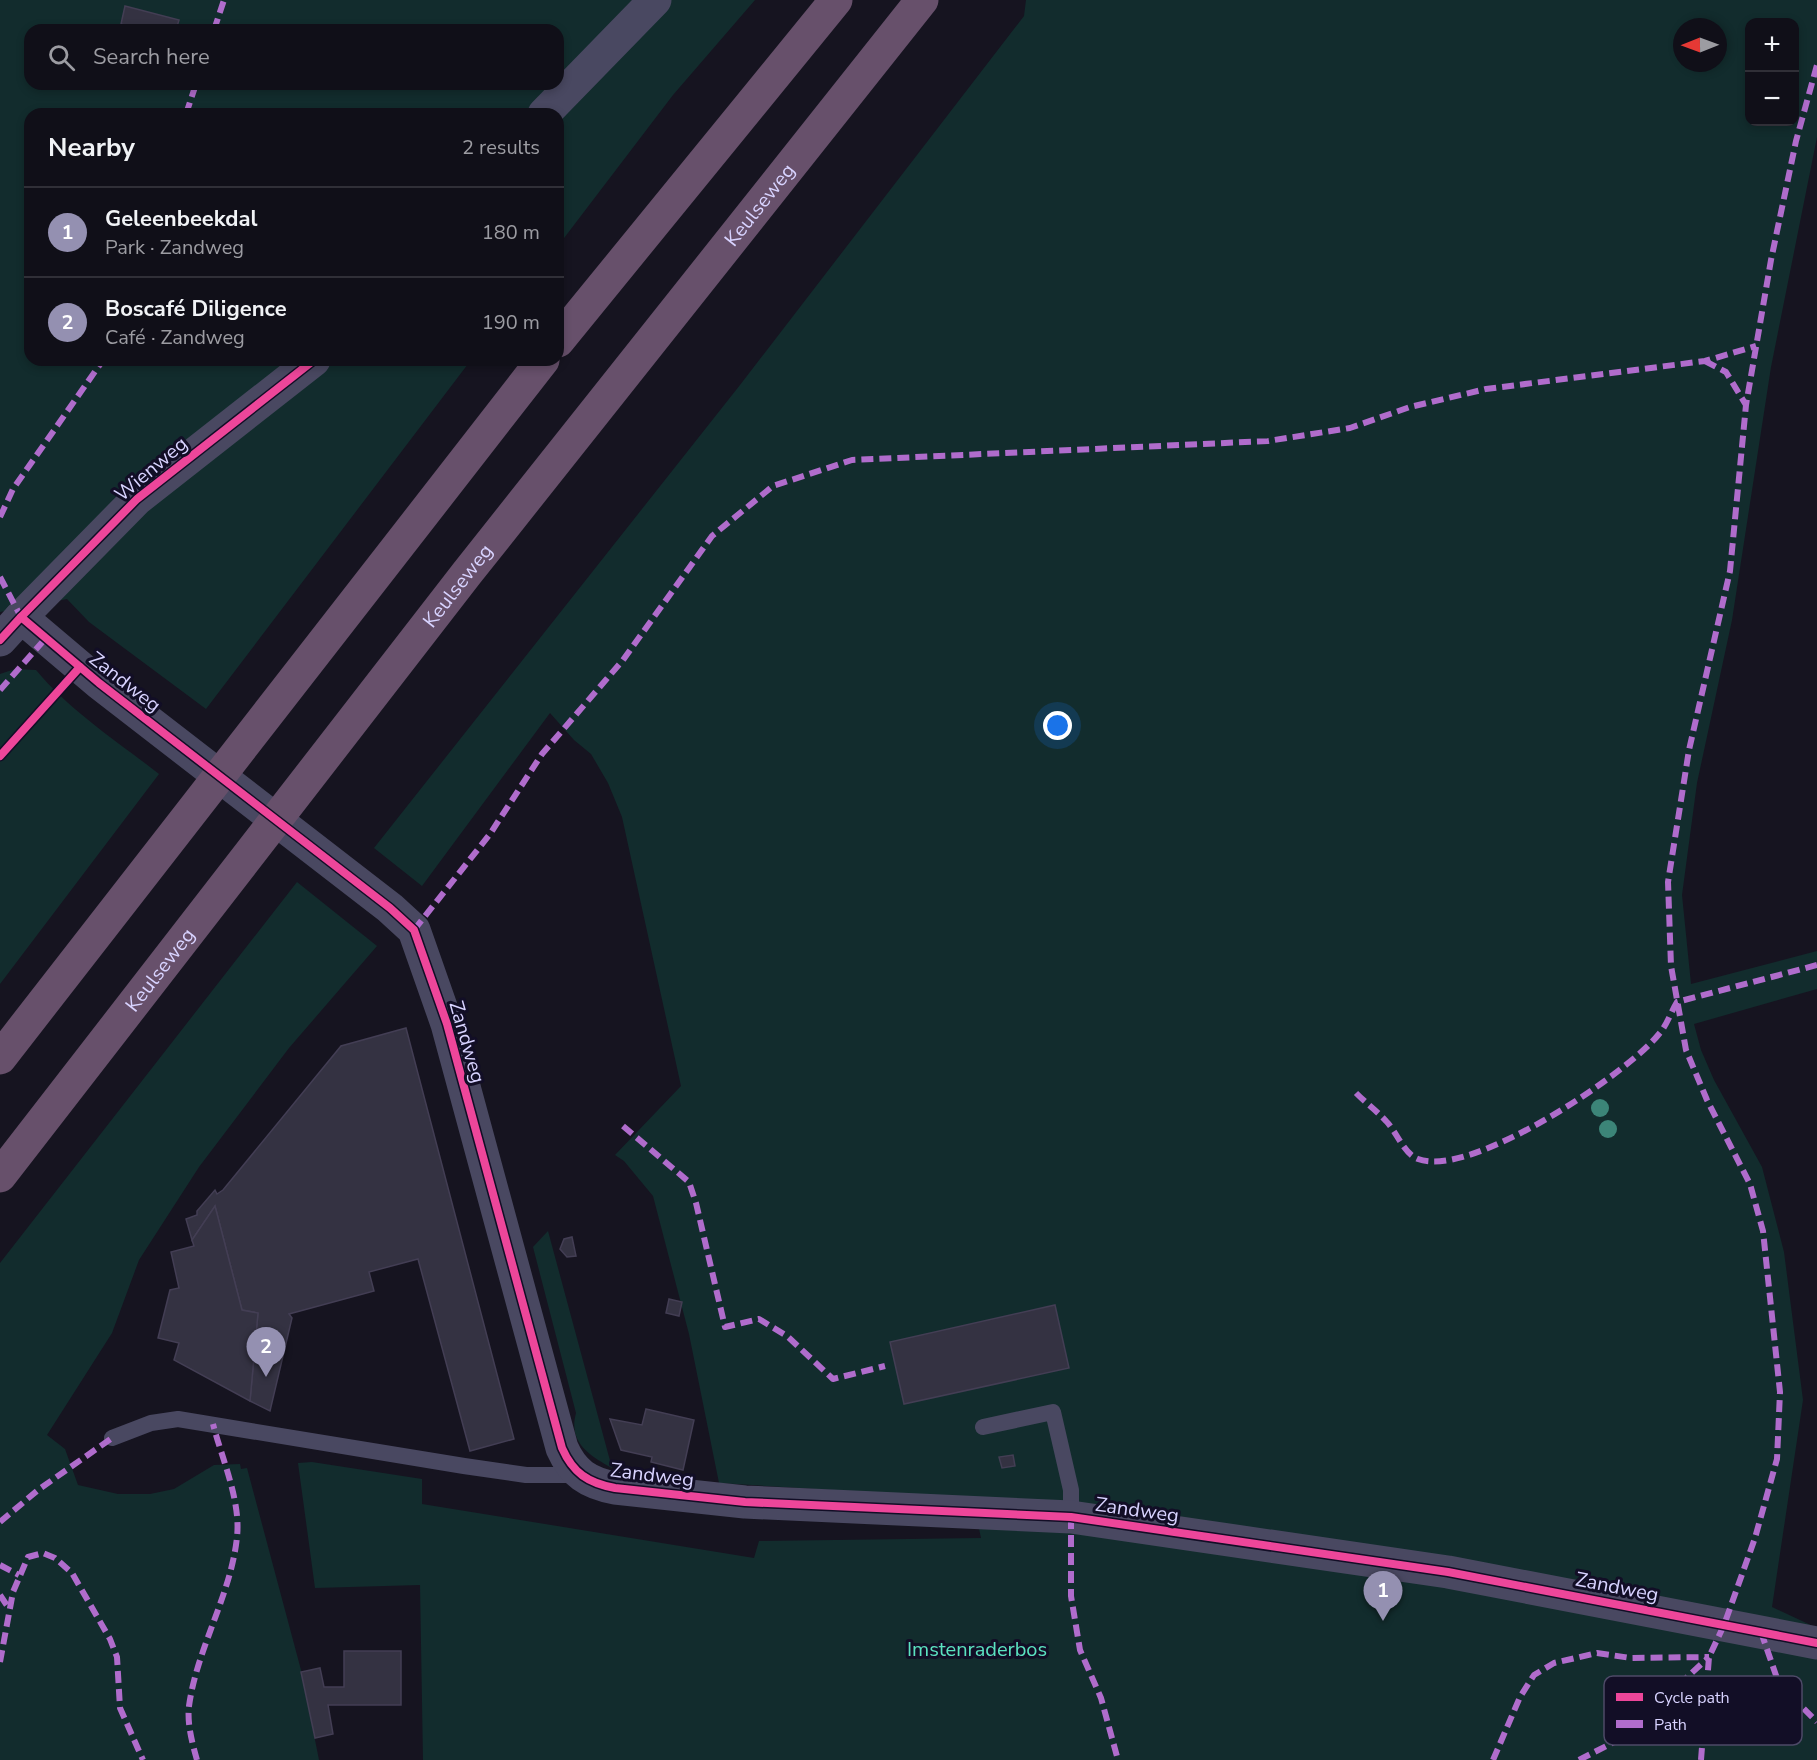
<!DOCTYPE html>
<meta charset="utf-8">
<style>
:root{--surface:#100f18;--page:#1e1d25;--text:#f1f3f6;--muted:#9c9ca2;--line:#302f37;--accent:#9490b1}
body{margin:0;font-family:"Nunito Sans",sans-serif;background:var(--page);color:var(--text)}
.controls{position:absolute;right:18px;top:18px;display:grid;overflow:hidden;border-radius:12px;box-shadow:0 3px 9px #0003}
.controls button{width:54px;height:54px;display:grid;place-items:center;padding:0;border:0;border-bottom:2px solid var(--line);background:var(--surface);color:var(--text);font:30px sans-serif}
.compass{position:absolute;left:1673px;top:18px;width:54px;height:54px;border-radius:50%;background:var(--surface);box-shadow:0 3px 9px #0003;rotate:269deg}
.you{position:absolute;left:1058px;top:726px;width:21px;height:21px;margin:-15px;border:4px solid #fff;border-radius:50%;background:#1a73e8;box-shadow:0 0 0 9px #1a73e833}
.badge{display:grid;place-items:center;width:39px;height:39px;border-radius:50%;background:var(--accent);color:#fff;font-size:20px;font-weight:700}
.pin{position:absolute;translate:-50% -50px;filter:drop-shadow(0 2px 3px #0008)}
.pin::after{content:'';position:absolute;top:32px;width:21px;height:18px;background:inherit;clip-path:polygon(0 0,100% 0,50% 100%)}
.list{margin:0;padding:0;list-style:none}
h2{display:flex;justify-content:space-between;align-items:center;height:78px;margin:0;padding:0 24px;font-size:26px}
h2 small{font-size:20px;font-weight:400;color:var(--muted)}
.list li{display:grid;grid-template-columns:39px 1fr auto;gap:18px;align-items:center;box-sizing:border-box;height:90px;padding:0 24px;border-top:2px solid var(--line)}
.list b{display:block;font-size:22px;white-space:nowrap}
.list p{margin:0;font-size:20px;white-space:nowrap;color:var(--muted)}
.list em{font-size:20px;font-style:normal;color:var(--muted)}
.icon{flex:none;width:33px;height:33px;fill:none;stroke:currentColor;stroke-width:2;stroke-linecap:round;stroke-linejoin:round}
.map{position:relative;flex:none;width:1817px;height:1760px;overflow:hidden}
.search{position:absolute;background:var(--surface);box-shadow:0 3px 9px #0003;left:24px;top:24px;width:540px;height:66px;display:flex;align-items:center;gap:15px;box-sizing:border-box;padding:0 21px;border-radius:18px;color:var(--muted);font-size:22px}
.panel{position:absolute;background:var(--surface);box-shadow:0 3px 9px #0003;left:24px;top:108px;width:540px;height:258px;border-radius:18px}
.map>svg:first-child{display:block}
.green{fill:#122c2d;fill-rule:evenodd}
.building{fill:#343242;stroke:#433e54;stroke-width:1.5}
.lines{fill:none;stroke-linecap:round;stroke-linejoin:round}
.lane{stroke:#494861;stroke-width:16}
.street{stroke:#494861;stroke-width:33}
.highway{stroke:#67506b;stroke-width:33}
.quiet{stroke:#b06ccc;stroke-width:6;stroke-dasharray:12 6;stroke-linecap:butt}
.cycleway-casing{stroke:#120e26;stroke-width:11}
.cycleway{stroke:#ed469a;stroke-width:8}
.tree{fill:#3c8578}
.labels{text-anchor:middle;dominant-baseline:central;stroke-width:6;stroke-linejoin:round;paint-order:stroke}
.street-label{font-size:20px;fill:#d8d3ff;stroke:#120e26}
.park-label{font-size:20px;fill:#5be2c0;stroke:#120e26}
.key{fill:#120e26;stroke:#4d4967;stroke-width:1.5}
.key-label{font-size:16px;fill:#d8d3ff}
</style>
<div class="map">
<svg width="1817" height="1760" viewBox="0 0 1817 1760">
<rect width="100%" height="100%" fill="#161420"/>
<g class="green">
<path d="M0,0H755L673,95L558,246V114H30V360H471L206,709L89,622L67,599L0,612ZM30,30H558V84H30Z"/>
<path d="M1026,0H1817V137L1771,367L1732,620L1697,783L1682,895L1691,984L1817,951V989L1694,1024L1701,1050L1714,1080L1762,1167L1784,1252L1803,1400L1772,1607L1817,1628V1760H423L420,1585L315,1588L298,1463L312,1462L422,1479V1504L754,1558L759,1541L981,1538L978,1524L979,1499L719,1483L689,1334L653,1196L624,1161L615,1155L681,1086L622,817L608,783L591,754L574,740L550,713L422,886L374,848L740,385L1024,16ZM1750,22H1794V122H1750ZM1682,27H1718V63H1682Z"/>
<path d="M15,669L36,670C70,711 117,741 159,774L0,984V674Z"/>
<polygon points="297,882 377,946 289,1048 199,1167 139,1260 112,1333 47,1435 65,1449 78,1485 118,1494 150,1494 174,1489 214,1465 240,1464 241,1469 247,1468 301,1670 319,1760 0,1760 0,1263"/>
<path d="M548,1231L612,1468C589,1455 568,1442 576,1413L533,1247Z"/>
</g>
<g class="building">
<polygon points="125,6 179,20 176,30 143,30 121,24"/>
<polygon points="406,1028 514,1439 470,1451 418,1259 369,1272 374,1291 289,1314 292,1318 270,1411 250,1401 258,1313 242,1310 215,1206 192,1240 186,1219 197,1215 197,1211 215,1190 217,1194 223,1190 341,1046"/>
<polygon points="215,1206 242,1310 258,1313 250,1401 174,1360 179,1343 158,1338 170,1290 179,1288 171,1252 194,1246 192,1240"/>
<polygon points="572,1237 576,1256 567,1257 560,1249 564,1239"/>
<polygon points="669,1299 682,1302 679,1316 666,1313"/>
<polygon points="1055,1305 1069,1368 904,1404 890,1342"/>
<polygon points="646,1409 694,1420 683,1470 651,1462 652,1457 621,1450 610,1419 642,1425"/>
<polygon points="1013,1455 1015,1466 1002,1468 999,1457"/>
<polygon points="344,1651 401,1651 401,1705 328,1705 333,1734 315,1738 301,1672 320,1668 324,1687 344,1687"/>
</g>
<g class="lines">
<g class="lane">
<polyline points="983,1427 1053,1412 1071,1490 1071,1517"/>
<polyline points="112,1438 151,1423 178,1419 464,1466 526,1475 579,1475"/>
</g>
<g class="street">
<polyline points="544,114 655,0"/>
<polyline points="21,617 137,499 314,360"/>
<path d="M0,640L21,617L99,683L390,908L414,930L447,1024L562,1448C573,1473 588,1483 615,1488L745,1502L1071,1517L1448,1572L1817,1643"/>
</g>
<g class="highway">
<polyline points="558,341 836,0"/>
<polyline points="0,1058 543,360"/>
<path id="s1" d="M0,1176L467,573L922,0"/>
</g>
<g class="quiet">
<polyline points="214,30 224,0"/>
<polyline points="186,114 196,84"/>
<polyline points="1705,361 1726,372 1746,405"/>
<polyline points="0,517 13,489 103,360"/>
<polyline points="0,577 21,617"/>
<polyline points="0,690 46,638"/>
<polyline points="414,930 490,834 542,754 623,660 712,536 773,486 852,460 1268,441 1350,428 1410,407 1486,389 1705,361 1756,346"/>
<path d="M1356,1093C1366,1103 1377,1111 1386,1121C1397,1132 1403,1153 1418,1159C1470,1179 1626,1075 1659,1034C1667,1025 1671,1012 1677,1002L1817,965"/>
<polyline points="623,1126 689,1182 696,1203 725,1327 759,1319 787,1336 833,1379 885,1366"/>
<polyline points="1071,1517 1071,1596 1080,1650 1101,1698 1118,1760"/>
<polyline points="0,1522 38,1490 112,1438"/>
<polyline points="0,1565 19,1575"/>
<polyline points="0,1595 10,1610"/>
<polyline points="1761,1632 1779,1684 1817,1722"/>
<polyline points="0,1662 13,1592 28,1557 43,1553 55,1558 72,1573 110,1639 117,1657 120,1708 143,1760"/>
<path d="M197,1760C192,1742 187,1724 189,1706C197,1648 231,1595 237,1537C241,1501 222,1459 213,1424"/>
<polyline points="1493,1760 1520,1697 1534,1675 1554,1663 1597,1653 1631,1658 1709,1657"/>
<polyline points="1579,1760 1620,1739 1709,1657"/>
<polyline points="1701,1760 1709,1657 1724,1625 1755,1538 1777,1459 1780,1392 1763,1231 1750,1184 1707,1100 1686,1050 1671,966 1668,882 1689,750 1730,571 1746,405 1771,260 1796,141 1817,65"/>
</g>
<g class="cycleway-casing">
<g id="cycleway">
<polyline points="21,617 137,499 314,360"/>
<path d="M0,640L21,617L99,683L390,908L414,930L447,1024L562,1448C573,1473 588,1483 615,1488L745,1502L1071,1517L1448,1572L1817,1643"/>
<polyline points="0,756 80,667"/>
</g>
</g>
<use href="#cycleway" class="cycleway"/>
</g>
<g class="tree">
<circle cx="1600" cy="1108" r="9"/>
<circle cx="1608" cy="1129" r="9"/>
</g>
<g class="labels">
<g class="street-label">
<text stroke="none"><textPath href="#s1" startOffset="1233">Keulseweg</textPath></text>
<text transform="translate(151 469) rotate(-40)">Wienweg</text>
<text stroke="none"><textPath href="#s1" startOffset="747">Keulseweg</textPath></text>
<text transform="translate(125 682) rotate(38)">Zandweg</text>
<text stroke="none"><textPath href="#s1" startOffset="261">Keulseweg</textPath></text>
<text transform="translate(467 1042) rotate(74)">Zandweg</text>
<text transform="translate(652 1475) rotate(7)">Zandweg</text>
<text transform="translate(1137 1510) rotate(8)">Zandweg</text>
<text transform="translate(1617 1587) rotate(11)">Zandweg</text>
</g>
<g class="park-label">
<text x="977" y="1649">Imstenraderbos</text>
</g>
</g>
<rect x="1604" y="1676" width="198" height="69" rx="9" class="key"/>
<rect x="1616" y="1693" width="27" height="8" fill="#ed469a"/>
<rect x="1616" y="1720" width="27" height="8" fill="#b06ccc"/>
<g class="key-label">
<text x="1654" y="1703">Cycle path</text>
<text x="1654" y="1730">Path</text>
</g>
</svg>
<div class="controls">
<button>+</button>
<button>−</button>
</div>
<svg class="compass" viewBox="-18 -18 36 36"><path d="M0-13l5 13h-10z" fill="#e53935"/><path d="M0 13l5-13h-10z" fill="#9c9ca2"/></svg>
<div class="you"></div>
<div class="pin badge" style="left:1383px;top:1621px">1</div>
<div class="pin badge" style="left:266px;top:1377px">2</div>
<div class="search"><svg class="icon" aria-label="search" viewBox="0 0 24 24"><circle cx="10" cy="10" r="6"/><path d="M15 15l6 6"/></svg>Search here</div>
<section class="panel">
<h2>Nearby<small>2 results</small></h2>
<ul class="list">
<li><span class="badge">1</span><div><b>Geleenbeekdal</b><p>Park · Zandweg</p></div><em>180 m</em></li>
<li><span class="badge">2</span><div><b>Boscafé Diligence</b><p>Café · Zandweg</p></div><em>190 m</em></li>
</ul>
</section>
</div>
